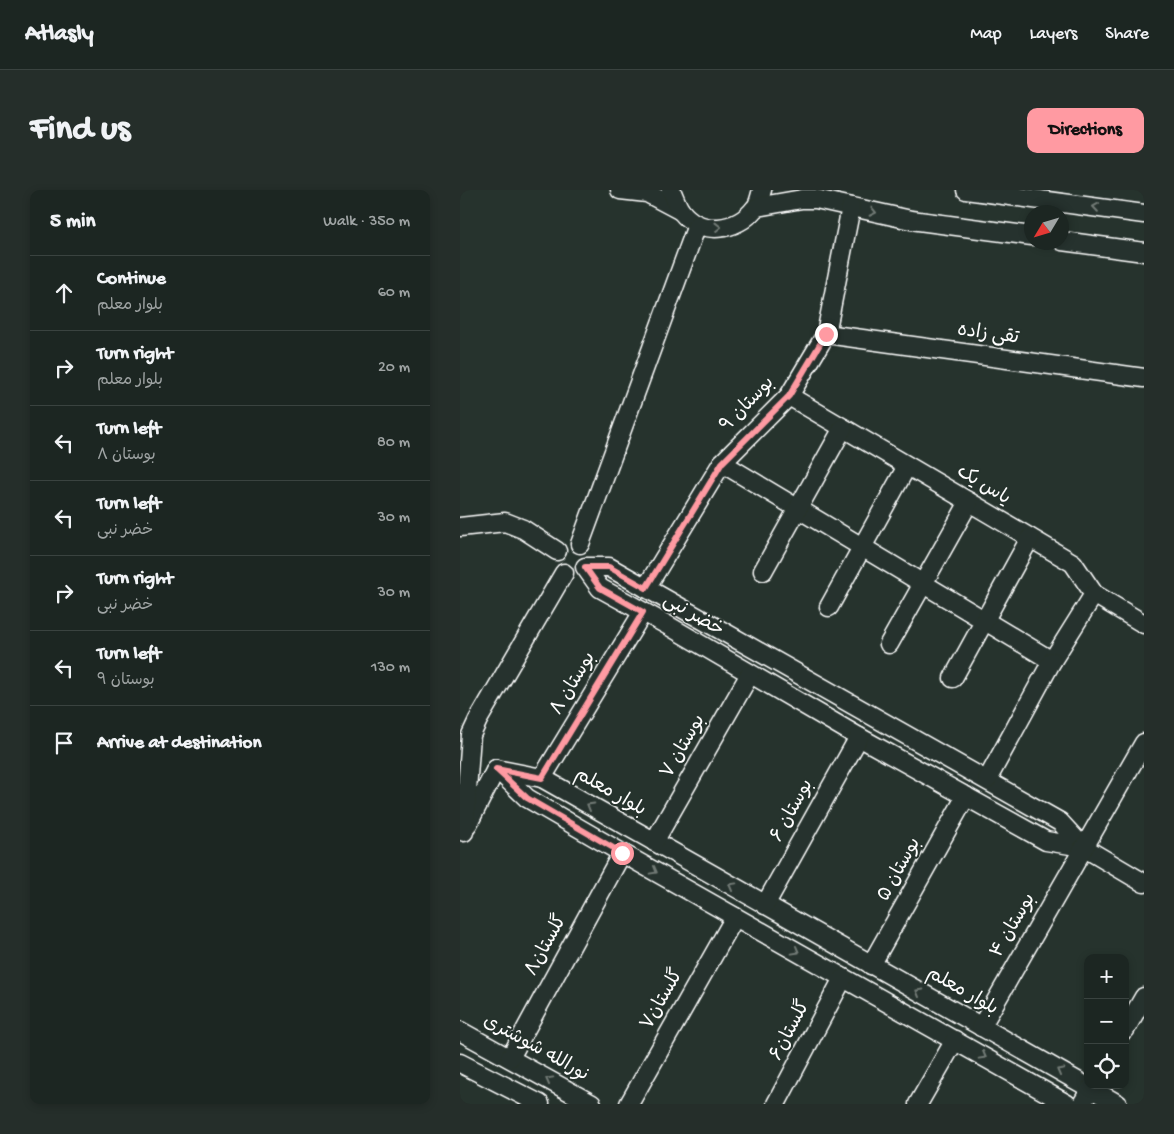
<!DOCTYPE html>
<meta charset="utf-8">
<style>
:root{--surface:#1c2622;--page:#252e2a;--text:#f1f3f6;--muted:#a0a5a5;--line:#3a4340;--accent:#ff9aa2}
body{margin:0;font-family:"Gochi Hand","Playpen Sans Arabic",sans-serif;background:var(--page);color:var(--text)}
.controls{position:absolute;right:15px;bottom:15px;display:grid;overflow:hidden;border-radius:10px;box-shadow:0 2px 8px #0003}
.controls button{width:45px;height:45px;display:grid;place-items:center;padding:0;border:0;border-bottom:1px solid var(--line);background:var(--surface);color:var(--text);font:25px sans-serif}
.compass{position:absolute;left:564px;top:15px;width:45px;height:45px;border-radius:50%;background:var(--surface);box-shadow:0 2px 8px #0003;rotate:232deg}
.stop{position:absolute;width:15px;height:15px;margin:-11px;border:4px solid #ff9aa2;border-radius:50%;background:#fff}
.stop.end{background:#ff9aa2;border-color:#fff;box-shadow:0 1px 5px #0008}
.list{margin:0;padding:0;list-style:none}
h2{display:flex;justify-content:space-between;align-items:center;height:65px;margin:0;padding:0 20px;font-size:21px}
h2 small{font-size:16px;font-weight:400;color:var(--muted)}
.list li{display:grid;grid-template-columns:32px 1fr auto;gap:15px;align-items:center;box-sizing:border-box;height:75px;padding:0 20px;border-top:1px solid var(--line)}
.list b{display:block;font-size:19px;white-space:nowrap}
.list p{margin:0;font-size:16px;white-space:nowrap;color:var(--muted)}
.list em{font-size:16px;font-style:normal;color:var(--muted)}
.icon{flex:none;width:28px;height:28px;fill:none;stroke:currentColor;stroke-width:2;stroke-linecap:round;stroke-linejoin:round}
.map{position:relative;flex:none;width:684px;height:914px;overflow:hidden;border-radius:10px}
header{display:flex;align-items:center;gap:30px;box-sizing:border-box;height:70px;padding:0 25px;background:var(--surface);border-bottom:1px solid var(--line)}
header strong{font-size:24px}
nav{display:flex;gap:28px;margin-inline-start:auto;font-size:18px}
.intro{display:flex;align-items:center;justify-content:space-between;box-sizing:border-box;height:120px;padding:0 30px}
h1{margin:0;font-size:35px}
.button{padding:12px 22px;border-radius:10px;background:var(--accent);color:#111;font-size:18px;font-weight:700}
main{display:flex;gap:30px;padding:0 30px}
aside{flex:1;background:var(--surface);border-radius:10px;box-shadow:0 2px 8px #0003}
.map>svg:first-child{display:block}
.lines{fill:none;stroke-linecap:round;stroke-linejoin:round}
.minor-casing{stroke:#fff;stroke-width:21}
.minor{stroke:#26332d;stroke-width:18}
.oneway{stroke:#727a76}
.route{stroke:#ff9aa2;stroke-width:6}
.labels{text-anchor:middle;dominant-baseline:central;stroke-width:4;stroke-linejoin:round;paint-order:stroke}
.street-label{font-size:19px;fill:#fff;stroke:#26332d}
</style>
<header>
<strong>Atlasly</strong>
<nav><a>Map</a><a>Layers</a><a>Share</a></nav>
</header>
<div class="intro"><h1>Find us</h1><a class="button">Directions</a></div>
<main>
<aside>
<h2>5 min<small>Walk · 350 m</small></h2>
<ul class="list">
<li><svg class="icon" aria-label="ahead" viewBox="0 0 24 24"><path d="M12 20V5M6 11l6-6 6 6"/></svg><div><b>Continue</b><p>بلوار معلم</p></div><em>60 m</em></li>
<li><svg class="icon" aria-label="right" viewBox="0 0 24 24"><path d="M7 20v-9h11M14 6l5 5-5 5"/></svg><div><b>Turn right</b><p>بلوار معلم</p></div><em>20 m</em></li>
<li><svg class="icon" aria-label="left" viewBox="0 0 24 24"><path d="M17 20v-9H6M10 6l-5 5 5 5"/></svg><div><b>Turn left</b><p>بوستان ۸</p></div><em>80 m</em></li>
<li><svg class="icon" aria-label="left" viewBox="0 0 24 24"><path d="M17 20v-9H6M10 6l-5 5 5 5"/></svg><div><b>Turn left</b><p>خضر نبی</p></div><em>30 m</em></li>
<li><svg class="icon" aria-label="right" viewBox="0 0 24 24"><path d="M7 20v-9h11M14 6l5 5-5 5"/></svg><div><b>Turn right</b><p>خضر نبی</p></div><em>30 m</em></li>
<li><svg class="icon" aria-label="left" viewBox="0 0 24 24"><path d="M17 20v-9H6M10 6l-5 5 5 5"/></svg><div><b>Turn left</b><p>بوستان ۹</p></div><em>130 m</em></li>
<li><svg class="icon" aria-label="arrive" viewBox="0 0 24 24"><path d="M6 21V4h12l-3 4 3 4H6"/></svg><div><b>Arrive at destination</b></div></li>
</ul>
</aside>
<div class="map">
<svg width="684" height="914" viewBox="0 0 684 914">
<rect width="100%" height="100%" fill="#26332d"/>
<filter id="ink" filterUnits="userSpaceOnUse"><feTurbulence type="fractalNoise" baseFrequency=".02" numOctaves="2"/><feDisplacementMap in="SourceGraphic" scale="10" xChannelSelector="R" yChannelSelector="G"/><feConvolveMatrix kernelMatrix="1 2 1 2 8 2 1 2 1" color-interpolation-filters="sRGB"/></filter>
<g filter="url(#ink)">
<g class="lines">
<g class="minor-casing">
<g id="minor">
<polyline points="160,0 187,3 221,21"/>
<path d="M211,0C214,6 217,16 221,21C240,46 277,42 295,18C299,14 300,6 302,0"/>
<polyline points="506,0 684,24"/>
<polyline points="297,17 342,9 356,9 451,30 572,46"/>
<polyline points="602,51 684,62"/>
<polyline points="366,144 684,188"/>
<polyline points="329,206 613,373 634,404 684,434"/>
<polyline points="262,273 592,471 634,404"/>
<polyline points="0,337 45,332 63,339 97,361"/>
<polyline points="120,354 237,35"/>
<polygon points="125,377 149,377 600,632 623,657 586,651 399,547 209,436 140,398"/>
<polyline points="303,381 383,238"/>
<polyline points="186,398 262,273 329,206 366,144 391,17"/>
<polyline points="369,417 447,276"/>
<polyline points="429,454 509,312"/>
<polyline points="493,488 570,348"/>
<polyline points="36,579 82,588 658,914"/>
<polyline points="37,579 67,608 162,663 607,914"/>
<polyline points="82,588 183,422"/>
<polyline points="527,590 592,471"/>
<polyline points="8,634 36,579"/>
<polyline points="4,642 11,545 18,530 104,383"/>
<polyline points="194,652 290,484"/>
<polyline points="623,657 684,693"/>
<polyline points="305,715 399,547"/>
<polyline points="411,775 506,606"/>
<polyline points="521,837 684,553"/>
<polyline points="665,840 684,807"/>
<polyline points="0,841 132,914"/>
<polyline points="50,868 162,663"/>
<polyline points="0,873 80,914"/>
<polyline points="169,914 275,727"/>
<polyline points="316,914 383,788"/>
<polyline points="458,914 495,850"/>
<polyline points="622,914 633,895"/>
</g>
</g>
<use href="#minor" class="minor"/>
</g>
<defs><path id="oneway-chevron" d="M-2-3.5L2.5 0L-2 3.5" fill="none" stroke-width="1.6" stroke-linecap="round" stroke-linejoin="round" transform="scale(1.25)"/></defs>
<g class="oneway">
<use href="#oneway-chevron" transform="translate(636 17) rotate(-172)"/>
<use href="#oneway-chevron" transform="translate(413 22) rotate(12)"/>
<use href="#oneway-chevron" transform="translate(258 37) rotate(-1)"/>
<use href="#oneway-chevron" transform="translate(130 616) rotate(-150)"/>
<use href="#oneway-chevron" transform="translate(194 681) rotate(29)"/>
<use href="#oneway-chevron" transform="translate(272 696) rotate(-151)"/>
<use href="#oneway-chevron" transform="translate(336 761) rotate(29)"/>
<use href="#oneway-chevron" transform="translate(459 802) rotate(-150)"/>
<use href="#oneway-chevron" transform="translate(523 866) rotate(29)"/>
<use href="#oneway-chevron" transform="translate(600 881) rotate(-151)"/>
<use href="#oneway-chevron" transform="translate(89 890) rotate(-151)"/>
</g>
</g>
<g class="lines" filter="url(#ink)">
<polyline class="route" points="162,663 67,608 36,579 82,588 183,422 140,398 125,377 149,377 186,398 262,273 329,206 366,144"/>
</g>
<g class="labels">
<g class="street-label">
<text transform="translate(528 145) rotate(8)">تقی زاده</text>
<text transform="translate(288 215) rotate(-46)">بوستان ۹</text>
<text transform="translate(523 296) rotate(31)">یاس یک</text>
<text transform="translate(233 426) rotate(30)">خضر نبی</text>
<text transform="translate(114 494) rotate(-59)">بوستان ۸</text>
<text transform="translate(224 557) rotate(-60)">بوستان ۷</text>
<text transform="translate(150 603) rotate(30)">بلوار معلم</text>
<text transform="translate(333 621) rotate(-61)">بوستان ۶</text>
<text transform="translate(440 680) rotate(-61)">بوستان ۵</text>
<text transform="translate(554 736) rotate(-60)">بوستان ۴</text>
<text transform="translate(87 756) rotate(-61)">گلستان۸</text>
<text transform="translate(502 802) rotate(30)">بلوار معلم</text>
<text transform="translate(203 810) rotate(-60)">گلستان۷</text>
<text transform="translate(331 841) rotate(-62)">گلستان۶</text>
<text transform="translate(76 859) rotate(29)">نورالله شوشتری</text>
</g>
</g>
</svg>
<div class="controls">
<button>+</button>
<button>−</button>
<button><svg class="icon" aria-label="locate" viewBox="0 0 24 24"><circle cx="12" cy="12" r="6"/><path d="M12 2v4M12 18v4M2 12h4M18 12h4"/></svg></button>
</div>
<svg class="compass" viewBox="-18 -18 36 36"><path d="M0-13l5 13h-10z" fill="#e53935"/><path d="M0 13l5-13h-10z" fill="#a0a5a5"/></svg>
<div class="stop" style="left:162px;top:663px"></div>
<div class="stop end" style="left:366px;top:144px"></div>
</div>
</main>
